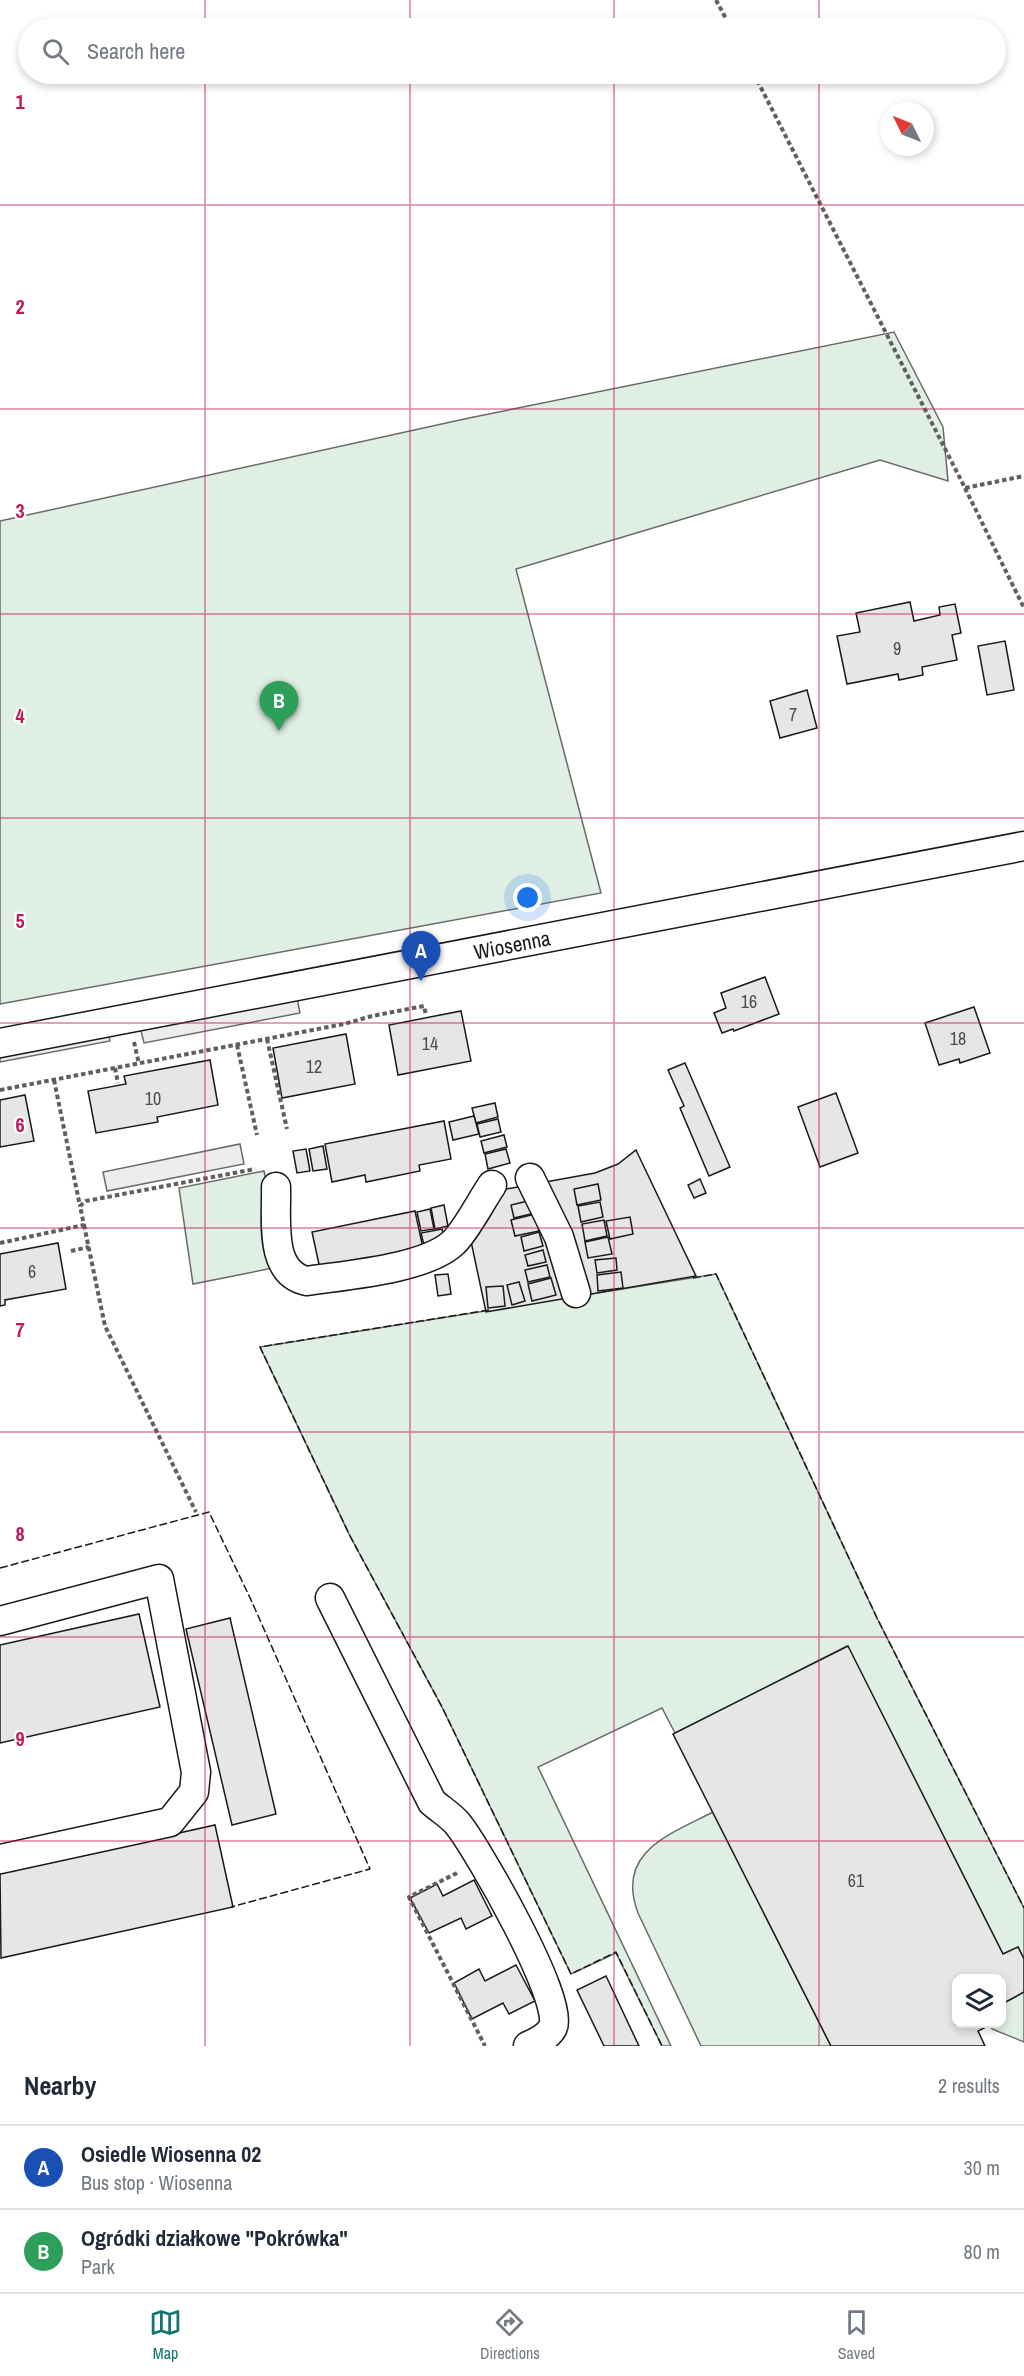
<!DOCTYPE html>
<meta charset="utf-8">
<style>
:root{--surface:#fff;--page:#f2f2f3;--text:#1f2937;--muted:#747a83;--line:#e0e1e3;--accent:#0f766e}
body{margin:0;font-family:"Archivo Narrow",sans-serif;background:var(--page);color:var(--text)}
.controls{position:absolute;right:18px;bottom:18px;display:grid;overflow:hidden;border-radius:12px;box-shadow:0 3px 9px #0003}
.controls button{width:54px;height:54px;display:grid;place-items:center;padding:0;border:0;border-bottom:2px solid var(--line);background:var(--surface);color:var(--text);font:30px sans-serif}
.compass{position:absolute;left:880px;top:102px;width:54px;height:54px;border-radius:50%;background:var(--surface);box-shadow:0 3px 9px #0003;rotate:313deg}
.you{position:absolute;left:528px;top:898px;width:21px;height:21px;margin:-15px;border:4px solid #fff;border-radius:50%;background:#1a73e8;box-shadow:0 0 0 9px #1a73e833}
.badge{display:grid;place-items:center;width:39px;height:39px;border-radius:50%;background:var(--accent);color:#fff;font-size:20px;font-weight:700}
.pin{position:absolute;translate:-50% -50px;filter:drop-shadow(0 2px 3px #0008)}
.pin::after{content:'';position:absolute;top:32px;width:21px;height:18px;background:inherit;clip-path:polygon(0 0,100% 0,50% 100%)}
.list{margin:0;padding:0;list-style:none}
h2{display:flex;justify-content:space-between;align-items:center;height:78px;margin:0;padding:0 24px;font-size:26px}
h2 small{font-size:20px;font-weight:400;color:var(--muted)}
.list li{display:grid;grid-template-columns:39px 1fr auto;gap:18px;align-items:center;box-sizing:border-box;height:84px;padding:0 24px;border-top:2px solid var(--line)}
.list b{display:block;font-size:22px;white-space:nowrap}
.list p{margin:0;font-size:20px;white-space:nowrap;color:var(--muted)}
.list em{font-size:20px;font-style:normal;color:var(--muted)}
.icon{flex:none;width:33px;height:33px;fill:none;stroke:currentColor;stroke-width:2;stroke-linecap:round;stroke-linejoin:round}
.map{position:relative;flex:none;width:1024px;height:2046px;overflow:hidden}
.search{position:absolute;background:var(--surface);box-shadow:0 3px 9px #0003;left:18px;right:18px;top:18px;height:66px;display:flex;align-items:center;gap:15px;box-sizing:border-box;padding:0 21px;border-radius:33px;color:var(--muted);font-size:22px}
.sheet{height:246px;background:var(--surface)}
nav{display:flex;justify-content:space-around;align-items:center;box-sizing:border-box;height:84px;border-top:2px solid var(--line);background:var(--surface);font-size:16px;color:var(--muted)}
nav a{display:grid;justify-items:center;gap:3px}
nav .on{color:var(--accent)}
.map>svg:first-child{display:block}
.green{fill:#e0efe3;stroke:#6a6a6a;stroke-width:1.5}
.parking{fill:#ededed;stroke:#6a6a6a;stroke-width:1.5}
.building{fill:#e6e6e6;stroke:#1a1a1a;stroke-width:1.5}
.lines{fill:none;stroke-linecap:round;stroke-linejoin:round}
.minor-casing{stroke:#1a1a1a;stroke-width:31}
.path{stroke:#5f5f5f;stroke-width:4;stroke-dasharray:4.5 3;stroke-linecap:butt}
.minor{stroke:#fff;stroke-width:28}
.fence{stroke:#1a1a1a;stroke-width:1.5;stroke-dasharray:8 3;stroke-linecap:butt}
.grid{fill:none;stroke:#c2185b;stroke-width:1.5;stroke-opacity:0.55}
.labels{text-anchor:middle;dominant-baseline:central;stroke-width:4.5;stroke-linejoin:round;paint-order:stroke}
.number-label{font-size:18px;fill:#4d4d4d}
.street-label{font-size:21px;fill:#1a1a1a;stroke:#fff}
.grid-label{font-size:20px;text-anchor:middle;font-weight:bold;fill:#c2185b;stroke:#fff;stroke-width:4.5;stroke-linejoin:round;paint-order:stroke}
</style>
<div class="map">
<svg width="1024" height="2046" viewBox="0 0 1024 2046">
<rect width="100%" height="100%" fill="#fff"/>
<g class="green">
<polygon points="894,332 943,427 948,481 880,460 516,569 601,893 0,1004 0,521 469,418"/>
<polygon points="264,1171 271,1205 273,1268 193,1284 179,1188"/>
<polygon points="716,1274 877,1618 1024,1908 1024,1959 1018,1947 1003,1954 847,1646 675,1733 662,1708 538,1767 671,2046 662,2046 616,1953 571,1974 442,1707 350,1536 260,1347"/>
<path d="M713,1812L831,2046H701L638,1913C615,1852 669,1835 713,1812Z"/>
<polygon points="1024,1992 1024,2042 992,2029 990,2025 986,2027 984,2024 1002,2024 1002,2004"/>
</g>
<g class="parking">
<polygon points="296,993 300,1013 144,1043 139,1023"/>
<polygon points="108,1032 110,1041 0,1062 0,1053"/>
<polygon points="240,1144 244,1164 107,1191 103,1172"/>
</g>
<g class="building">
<polygon points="910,602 914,621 940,615 939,607 955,604 961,633 952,635 957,660 922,667 923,675 899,680 898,674 847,684 837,636 860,632 856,613"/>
<polygon points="1005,641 1014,690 987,695 978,646"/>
<polygon points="807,690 817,728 780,738 770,701"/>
<polygon points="765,977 779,1014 734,1031 733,1029 722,1033 714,1013 726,1008 721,993"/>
<polygon points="974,1007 990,1053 960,1063 959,1059 939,1065 925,1023"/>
<polygon points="461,1011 471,1061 398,1075 389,1025"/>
<polygon points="346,1034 355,1084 282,1098 273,1048"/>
<polygon points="210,1060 218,1105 157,1117 158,1122 96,1133 88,1091 126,1084 124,1076"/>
<polygon points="685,1063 730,1167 709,1176 680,1108 684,1106 668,1070"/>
<polygon points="836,1093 858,1153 820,1167 798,1107"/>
<polygon points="25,1095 34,1141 0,1147 0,1100"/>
<polygon points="495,1103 498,1117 476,1123 472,1108"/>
<polygon points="474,1116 479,1134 453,1140 449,1122"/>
<polygon points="498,1119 501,1132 480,1137 477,1124"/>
<polygon points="444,1121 451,1159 419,1165 420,1171 366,1182 365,1175 332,1182 325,1144"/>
<polygon points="504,1135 507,1147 484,1153 481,1141"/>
<polygon points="323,1146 327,1169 313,1171 309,1149"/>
<polygon points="306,1149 310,1171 297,1173 293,1151"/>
<polygon points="506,1149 510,1163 488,1169 485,1154"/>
<polygon points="636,1150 696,1276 486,1312 469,1232 495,1191 595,1173 618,1164"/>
<polygon points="700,1179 706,1193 694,1198 688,1185"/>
<polygon points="598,1184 601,1200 577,1205 574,1189"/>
<polygon points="532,1200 535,1213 514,1218 511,1205"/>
<polygon points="600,1202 603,1217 581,1222 578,1206"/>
<polygon points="444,1205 448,1226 435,1229 431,1208"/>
<polygon points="430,1209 434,1229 421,1231 417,1212"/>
<polygon points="415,1211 423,1248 320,1269 312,1232"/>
<polygon points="535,1214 539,1231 515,1236 511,1220"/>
<polygon points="630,1217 633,1234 610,1239 606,1221"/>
<polygon points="604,1220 607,1236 585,1241 582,1224"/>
<polygon points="442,1229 445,1241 424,1245 421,1233"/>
<polygon points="539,1232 543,1246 524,1251 521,1237"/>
<polygon points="608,1237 612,1254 588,1258 585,1242"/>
<polygon points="58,1243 66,1289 5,1300 5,1305 0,1306 0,1254"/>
<polygon points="543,1250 546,1262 528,1266 525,1255"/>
<polygon points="616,1258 617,1270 597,1273 595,1260"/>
<polygon points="547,1265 550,1277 528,1282 525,1270"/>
<polygon points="621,1272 623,1288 598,1291 597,1275"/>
<polygon points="448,1274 451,1294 438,1296 435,1275"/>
<polygon points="551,1278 556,1295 532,1301 528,1284"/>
<polygon points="519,1282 525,1301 512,1305 507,1285"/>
<polygon points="503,1286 505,1306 488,1308 486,1287"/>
<polygon points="139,1614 160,1707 0,1743 0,1645"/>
<polygon points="230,1618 276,1814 232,1825 186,1629"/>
<polygon points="848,1646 1003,1954 1018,1947 1024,1959 1024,1992 1002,2004 1002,1978 956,1978 956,2024 984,2024 986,2027 978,2031 985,2046 831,2046 673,1734"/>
<polygon points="215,1825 233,1907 1,1958 0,1873"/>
<polygon points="474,1880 492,1916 466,1929 461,1918 429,1933 410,1898 437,1884 443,1896"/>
<polygon points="516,1965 535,2001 509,2014 503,2003 472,2019 454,1983 479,1969 485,1981"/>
<polygon points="606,1976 639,2046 604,2046 577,1990"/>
</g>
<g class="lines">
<g class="minor-casing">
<g id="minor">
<polyline points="0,1043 1024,846"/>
<polyline points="530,1178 559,1237 576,1293"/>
<path d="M276,1187C277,1218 268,1273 307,1281C346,1275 425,1269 453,1243C466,1231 481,1201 492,1185"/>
<path d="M330,1598L432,1802C440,1809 450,1815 457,1823C477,1847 565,2001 553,2027C549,2036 537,2042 528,2046"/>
<polyline points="0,1621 159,1579 196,1772 194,1792 170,1822 0,1859"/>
</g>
</g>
<g class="path">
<polyline points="716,0 731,28"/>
<polyline points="754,74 965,488 1024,476"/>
<polyline points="965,488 1024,608"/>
<polyline points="267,1039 287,1129"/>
<polyline points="134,1042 139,1064"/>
<polyline points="237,1045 257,1135"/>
<polyline points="115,1068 118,1083"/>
<polyline points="54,1080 80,1206"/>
<polyline points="0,1090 344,1024 372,1016 424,1006 426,1015"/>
<polyline points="84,1225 105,1326 196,1512"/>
<polyline points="0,1243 84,1225 80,1206 86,1201 255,1169"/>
<polyline points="71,1251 89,1247"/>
<polyline points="457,1873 409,1897 485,2046"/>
</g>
<use href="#minor" class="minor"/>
<g class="fence">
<polyline points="693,1278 716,1274 877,1618 1024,1908"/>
<polyline points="489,1310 260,1347 350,1536 442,1707 571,1974 616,1952 662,2046"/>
<polyline points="0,1568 209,1512 252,1602 370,1869 231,1907"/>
</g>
</g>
<path class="grid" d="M205,0V28M410,0V28M614,0V28M819,0V28M205,74V2046M410,74V2046M614,74V2046M819,74V2046M0,205H1024M0,409H1024M0,614H1024M0,818H1024M0,1023H1024M0,1228H1024M0,1432H1024M0,1637H1024M0,1841H1024"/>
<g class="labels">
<g class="number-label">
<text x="897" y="648">9</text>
<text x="793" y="714">7</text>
<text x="749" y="1001">16</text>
<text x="958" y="1038">18</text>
<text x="430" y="1043">14</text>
<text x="314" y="1066">12</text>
<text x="153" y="1098">10</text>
<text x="32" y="1271">6</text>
<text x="856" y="1880">61</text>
</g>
<g class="street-label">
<text transform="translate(512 945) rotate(-11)">Wiosenna</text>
</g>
</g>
<g class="grid-label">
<text x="20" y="109">1</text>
<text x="20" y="314">2</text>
<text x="20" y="518">3</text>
<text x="20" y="723">4</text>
<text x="20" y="928">5</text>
<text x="20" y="1132">6</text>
<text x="20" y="1337">7</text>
<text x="20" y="1541">8</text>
<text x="20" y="1746">9</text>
</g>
</svg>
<div class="controls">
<button><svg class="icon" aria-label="layers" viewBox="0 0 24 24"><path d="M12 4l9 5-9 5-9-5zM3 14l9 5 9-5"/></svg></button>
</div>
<svg class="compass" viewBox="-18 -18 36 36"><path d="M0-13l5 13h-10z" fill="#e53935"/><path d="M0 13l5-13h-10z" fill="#747a83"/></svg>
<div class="you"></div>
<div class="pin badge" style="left:421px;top:981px;background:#1a4fb4">A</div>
<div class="pin badge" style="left:279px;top:731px;background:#2e9e5b">B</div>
<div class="search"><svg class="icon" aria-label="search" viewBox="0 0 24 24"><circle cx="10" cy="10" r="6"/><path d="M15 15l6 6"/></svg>Search here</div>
</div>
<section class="sheet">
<h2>Nearby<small>2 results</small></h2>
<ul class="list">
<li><span class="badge" style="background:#1a4fb4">A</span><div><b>Osiedle Wiosenna 02</b><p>Bus stop · Wiosenna</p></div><em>30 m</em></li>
<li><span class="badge" style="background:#2e9e5b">B</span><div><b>Ogródki działkowe &quot;Pokrówka&quot;</b><p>Park</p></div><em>80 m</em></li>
</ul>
</section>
<nav>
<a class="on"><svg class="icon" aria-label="map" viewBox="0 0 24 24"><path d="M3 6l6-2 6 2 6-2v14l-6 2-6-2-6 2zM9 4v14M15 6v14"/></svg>Map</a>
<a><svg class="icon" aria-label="directions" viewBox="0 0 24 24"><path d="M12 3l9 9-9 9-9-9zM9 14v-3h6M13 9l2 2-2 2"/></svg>Directions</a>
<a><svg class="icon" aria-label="saved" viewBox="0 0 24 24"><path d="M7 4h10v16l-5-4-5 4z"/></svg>Saved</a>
</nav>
